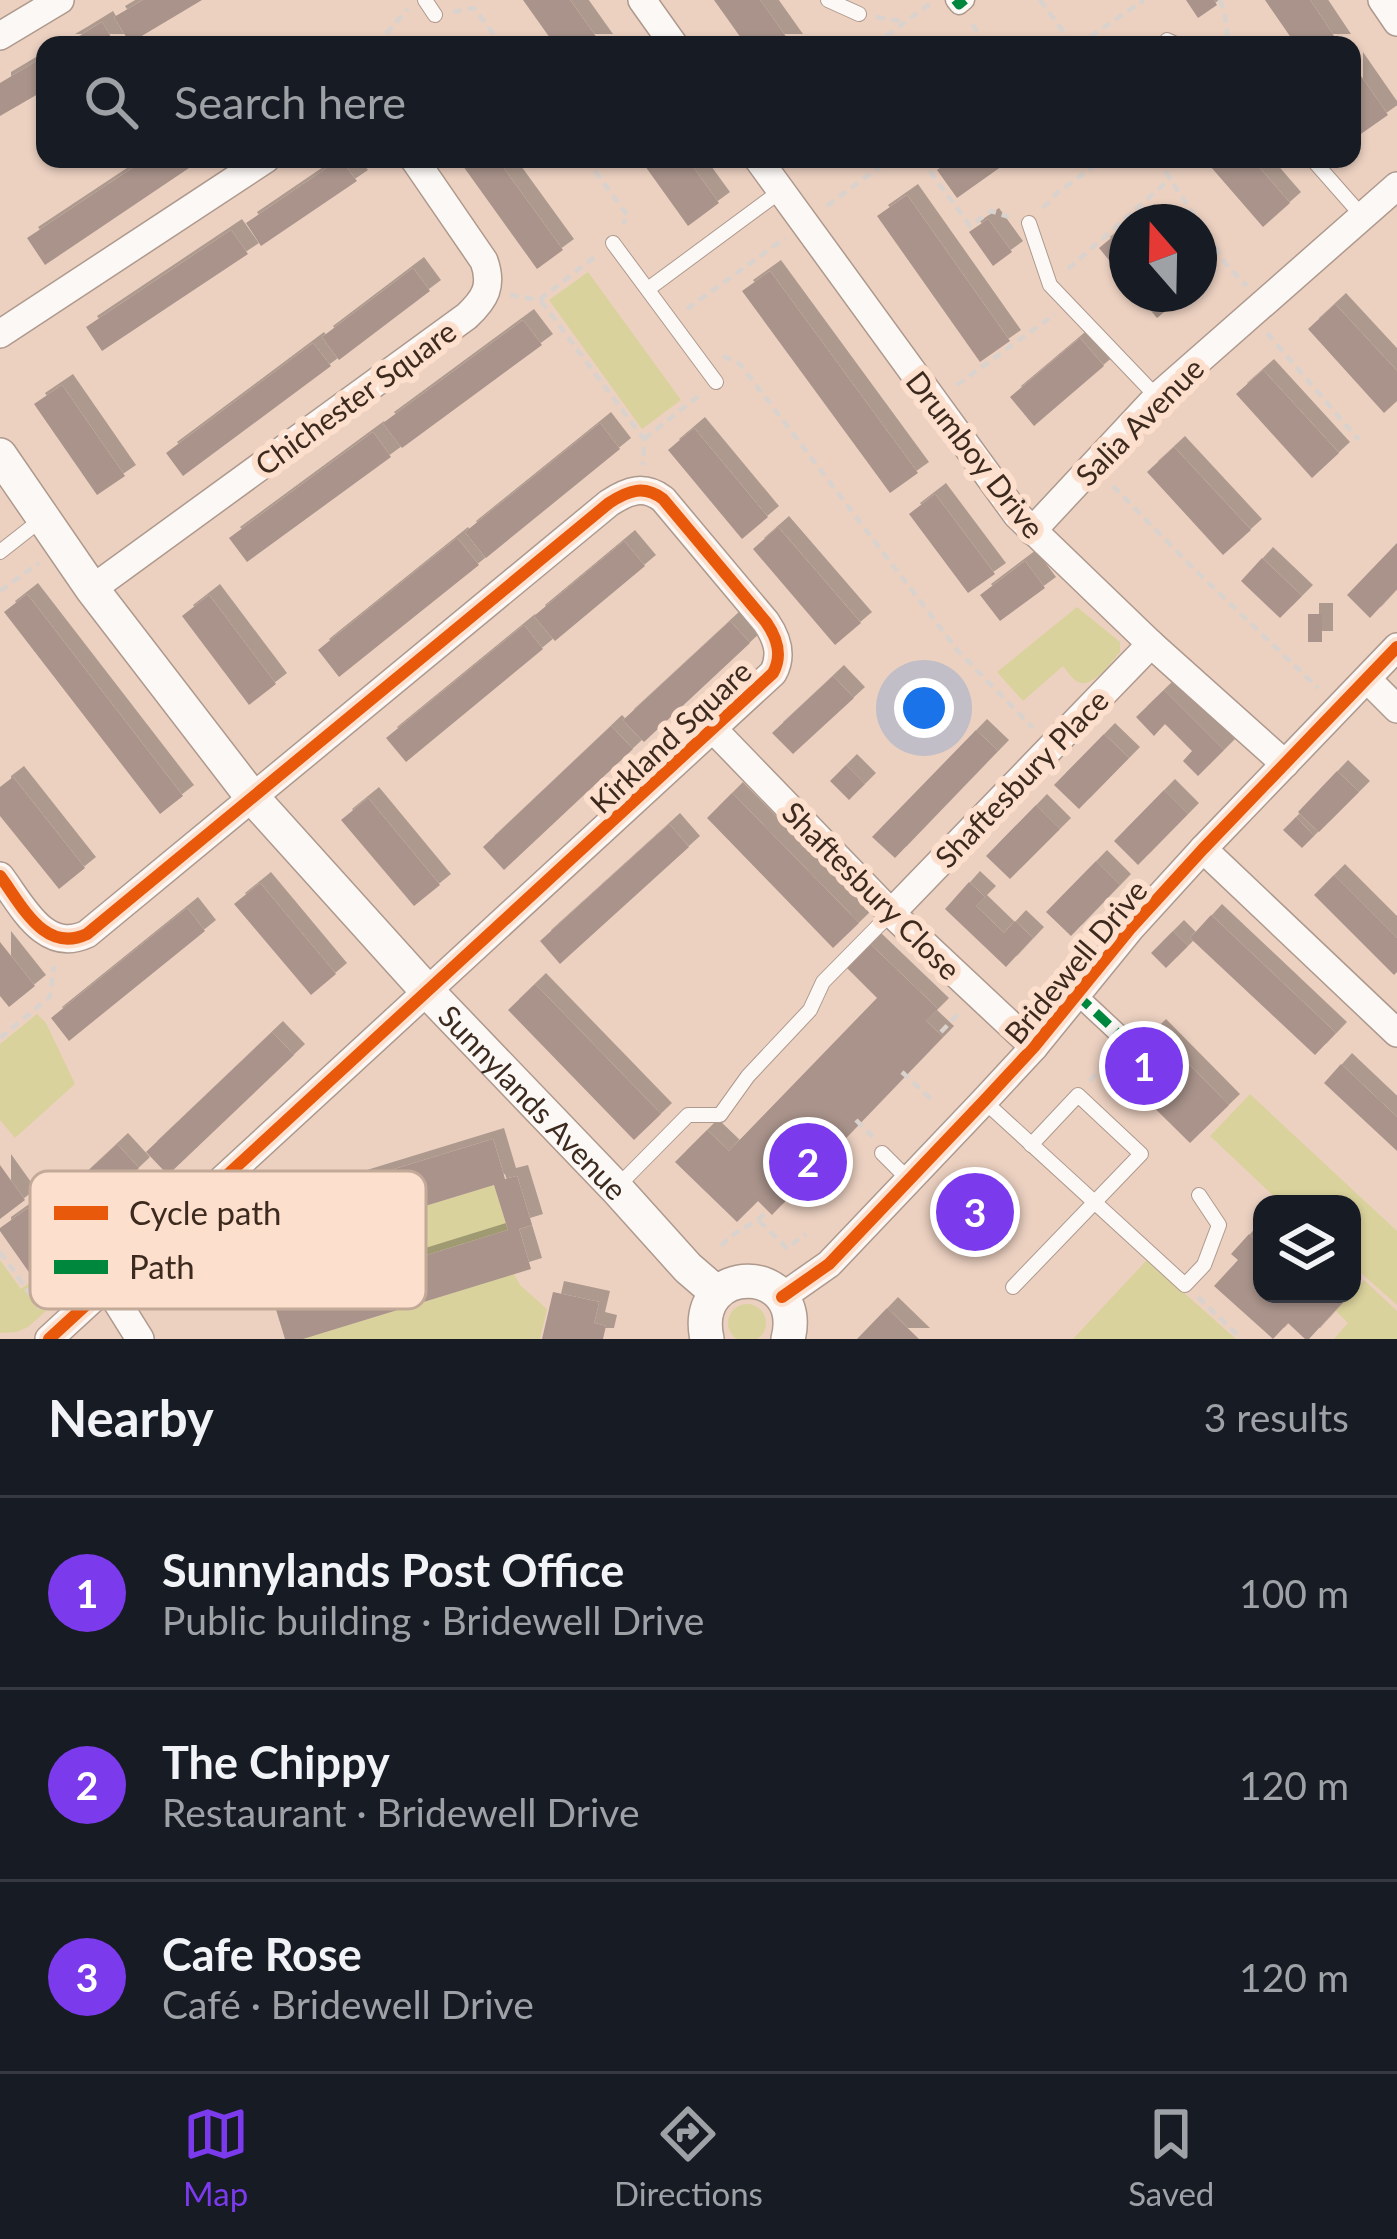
<!DOCTYPE html>
<meta charset="utf-8">
<style>
:root{--surface:#171b24;--page:#242831;--text:#f1f3f6;--muted:#9ea1a6;--line:#363941;--accent:#7c3aed}
body{margin:0;font-family:Lato,sans-serif;background:var(--page);color:var(--text)}
.controls{position:absolute;right:36px;bottom:36px;display:grid;overflow:hidden;border-radius:24px;box-shadow:0 3px 9px #0004}
.controls button{width:108px;height:108px;display:grid;place-items:center;padding:0;border:0;border-bottom:3px solid var(--line);background:var(--surface);color:var(--text);font:60px sans-serif}
.compass{position:absolute;left:1109px;top:204px;width:108px;height:108px;border-radius:50%;background:var(--surface);box-shadow:0 3px 9px #0004;rotate:340deg}
.you{position:absolute;left:924px;top:708px;width:42px;height:42px;margin:-30px;border:9px solid #fff;border-radius:50%;background:#1a73e8;box-shadow:0 0 0 18px #1a73e833}
.badge{display:grid;place-items:center;width:78px;height:78px;border-radius:50%;background:var(--accent);color:#fff;font-size:39px;font-weight:700}
.pin{position:absolute;translate:-50% -50%;border:6px solid #fff;box-shadow:0 3px 12px #0006}
.list{margin:0;padding:0;list-style:none}
h2{display:flex;justify-content:space-between;align-items:center;height:156px;margin:0;padding:0 48px;font-size:51px}
h2 small{font-size:39px;font-weight:400;color:var(--muted)}
.list li{display:grid;grid-template-columns:78px 1fr auto;gap:36px;align-items:center;box-sizing:border-box;height:192px;padding:0 48px;border-top:3px solid var(--line)}
.list b{display:block;font-size:45px;white-space:nowrap}
.list p{margin:0;font-size:39px;white-space:nowrap;color:var(--muted)}
.list em{font-size:39px;font-style:normal;color:var(--muted)}
.icon{flex:none;width:66px;height:66px;fill:none;stroke:currentColor;stroke-width:2;stroke-linecap:round;stroke-linejoin:round}
.map{position:relative;flex:none;width:1397px;height:1339px;overflow:hidden}
.search{position:absolute;background:var(--surface);box-shadow:0 3px 9px #0004;left:36px;right:36px;top:36px;height:132px;display:flex;align-items:center;gap:30px;box-sizing:border-box;padding:0 42px;border-radius:24px;color:var(--muted);font-size:45px}
.sheet{height:732px;background:var(--surface)}
nav{display:flex;justify-content:space-around;align-items:center;box-sizing:border-box;height:168px;border-top:3px solid var(--line);background:var(--surface);font-size:33px;color:var(--muted)}
nav a{display:grid;justify-items:center;gap:6px}
nav .on{color:var(--accent)}
.map>svg:first-child{display:block}
.green{fill:#dad29c}
.building{fill:#a9938b;fill-rule:evenodd;filter:url(#shadow)}
.lines{fill:none;stroke-linecap:round;stroke-linejoin:round}
.service-casing{stroke:#ae998d;stroke-width:16}
.pedestrian-casing{stroke:#ae998d;stroke-width:21}
.minor-casing{stroke:#ae998d;stroke-width:30}
.tertiary-casing{stroke:#ae998d;stroke-width:36}
.path{stroke:#dad2cd;stroke-width:4.5;stroke-dasharray:9 6;stroke-linecap:butt}
.service{stroke:#fcf8f6;stroke-width:14}
.pedestrian{stroke:#fcf8f6;stroke-width:18}
.minor{stroke:#fcf8f6;stroke-width:27}
.tertiary{stroke:#fcf8f6;stroke-width:33}
.quiet{stroke:#00873e;stroke-width:9;stroke-dasharray:18 9;stroke-linecap:butt}
.cycleway-casing{stroke:#fddfcd;stroke-width:20}
.cycleway{stroke:#e8590c;stroke-width:12}
.labels{text-anchor:middle;dominant-baseline:central;stroke-width:12;stroke-linejoin:round;paint-order:stroke}
.street-label{font-size:30px;fill:#3c2a1e;stroke:#fddfcd}
.key{fill:#fddfcd;stroke:#c3a998;stroke-width:3}
.key-label{font-size:33px;fill:#3c2a1e}
</style>
<div class="map">
<svg width="1397" height="1339" viewBox="0 0 1397 1339">
<defs>
<filter id="shadow"><feDropShadow dx="11" dy="-11" stdDeviation="0" flood-color="#0004"/></filter>
</defs>
<rect width="100%" height="100%" fill="#ecd1c1"/>
<g class="green">
<polygon points="588,272 681,400 642,429 549,300"/>
<path d="M1077,607L1120,642V652C1111,662 1093,689 1078,682C1072,679 1068,672 1063,666L1023,701L997,672Z"/>
<polygon points="37,1014 46,1023 75,1084 15,1138 0,1120 0,1044"/>
<polygon points="1250,1094 1397,1231 1397,1305 1352,1265 1352,1204 1282,1204 1210,1136"/>
<polygon points="494,1185 508,1230 285,1299 271,1253"/>
<polygon points="114,1212 128,1225 125,1238 119,1246 28,1327 17,1332 0,1333 0,1260 21,1289 80,1247"/>
<polygon points="1147,1260 1236,1339 1073,1339"/>
<polygon points="514,1274 520,1285 547,1309 540,1339 303,1339"/>
<polygon points="1364,1280 1397,1311 1397,1339 1334,1339 1348,1323 1336,1311"/>
<circle cx="747" cy="1323" r="19"/>
</g>
<g class="building">
<polygon points="143,0 202,0 130,43 114,17"/>
<polygon points="523,0 570,0 602,45 555,45"/>
<polygon points="714,0 760,0 792,45 746,45"/>
<polygon points="1186,0 1214,0 1217,5 1198,18"/>
<polygon points="1265,0 1310,0 1340,45 1296,45"/>
<polygon points="102,22 116,45 64,45 76,38"/>
<polygon points="45,56 45,90 0,116 0,83"/>
<polygon points="1352,63 1388,115 1358,136 1352,128"/>
<polygon points="146,159 192,159 195,164 45,265 27,238"/>
<polygon points="340,159 357,181 261,246 246,223"/>
<polygon points="458,159 497,159 563,250 537,269"/>
<polygon points="640,159 687,159 719,203 688,226"/>
<polygon points="952,159 1012,159 957,198 937,170"/>
<polygon points="1204,159 1252,159 1290,203 1263,227"/>
<polygon points="907,195 1010,341 980,362 877,216"/>
<polygon points="988,219 1012,252 993,266 969,232"/>
<polygon points="1127,225 1127,282 1099,248"/>
<polygon points="231,230 248,254 102,351 86,327"/>
<polygon points="413,268 430,291 339,360 322,337"/>
<polygon points="770,271 918,473 890,493 742,291"/>
<polygon points="1137,294 1186,294 1157,318"/>
<polygon points="1335,304 1397,371 1397,401 1384,413 1308,329"/>
<polygon points="523,320 542,345 402,448 383,423"/>
<polygon points="1080,338 1104,366 1034,426 1010,397"/>
<polygon points="313,343 331,366 183,476 166,453"/>
<polygon points="1263,370 1339,453 1312,478 1236,394"/>
<polygon points="62,385 125,476 97,495 34,404"/>
<polygon points="600,423 620,449 486,558 465,532"/>
<polygon points="694,428 768,517 742,539 668,450"/>
<polygon points="373,432 391,457 247,562 229,538"/>
<polygon points="1174,447 1251,530 1223,555 1147,472"/>
<polygon points="935,494 995,574 968,593 909,514"/>
<polygon points="778,527 861,623 835,645 753,549"/>
<polygon points="457,538 479,565 339,677 318,650"/>
<polygon points="624,541 645,566 555,641 534,616"/>
<polygon points="1397,543 1397,589 1370,618 1347,595"/>
<polygon points="1262,558 1302,596 1280,618 1241,581"/>
<polygon points="1025,561 1045,588 1000,621 980,595"/>
<polygon points="27,594 183,796 160,814 4,612"/>
<polygon points="209,595 276,684 249,705 182,616"/>
<rect x="1308" y="614" width="14" height="28"/>
<polygon points="730,621 750,643 644,742 623,720"/>
<polygon points="524,625 543,649 406,762 386,738"/>
<polygon points="833,676 854,698 793,754 772,733"/>
<polygon points="1164,690 1224,750 1198,776 1183,761 1192,751 1165,724 1154,736 1136,717"/>
<polygon points="611,726 633,749 504,870 483,847"/>
<polygon points="976,730 998,751 895,858 872,837"/>
<polygon points="1104,734 1129,758 1079,809 1054,785"/>
<polygon points="846,765 865,784 849,800 830,781"/>
<polygon points="1337,771 1359,792 1319,832 1298,812"/>
<polygon points="13,777 85,868 59,889 0,816 0,787"/>
<polygon points="1164,790 1188,814 1138,865 1114,841"/>
<polygon points="732,793 859,923 833,948 707,818"/>
<polygon points="368,798 440,885 414,906 341,820"/>
<polygon points="1036,805 1060,829 1010,879 986,856"/>
<polygon points="1296,817 1314,836 1302,848 1283,830"/>
<polygon points="669,824 689,847 560,964 540,941"/>
<polygon points="1096,861 1120,885 1071,936 1046,912"/>
<polygon points="1334,875 1397,938 1397,972 1394,975 1314,895"/>
<polygon points="969,882 985,897 976,906 1004,933 1015,921 1033,938 1006,967 945,909"/>
<polygon points="260,883 336,974 311,995 234,904"/>
<polygon points="187,908 205,931 69,1041 51,1018"/>
<polygon points="1211,915 1336,1033 1315,1055 1190,938"/>
<polygon points="1173,931 1188,946 1166,968 1151,953"/>
<polygon points="0,942 35,986 9,1007 0,996"/>
<polygon points="869,943 938,1009 926,1021 943,1037 772,1215 758,1201 737,1222 675,1162 707,1130 729,1151 877,998 846,967"/>
<polygon points="535,984 661,1114 634,1140 508,1010"/>
<polygon points="1155,1030 1229,1105 1190,1143 1115,1069"/>
<polygon points="272,1032 294,1055 168,1175 146,1152"/>
<polygon points="1341,1064 1397,1117 1397,1151 1324,1083"/>
<path d="M493,1139L505,1179L517,1176L532,1225L519,1229L531,1269L303,1339H285L274,1303L263,1307L247,1254L259,1250L248,1214ZM494,1185L508,1230L285,1299L271,1253Z"/>
<polygon points="117,1144 139,1168 95,1210 73,1185"/>
<polygon points="0,1165 25,1200 0,1219"/>
<polygon points="28,1208 63,1257 33,1278 0,1231 0,1228"/>
<polygon points="1249,1234 1256,1241 1262,1234 1262,1294 1333,1294 1343,1302 1309,1339 1305,1339 1288,1323 1273,1339 1214,1286 1238,1260 1231,1254"/>
<polygon points="553,1292 599,1302 594,1323 606,1326 603,1339 542,1339"/>
<polygon points="887,1308 919,1339 857,1339"/>
</g>
<g class="lines">
<g class="service-casing">
<g id="service">
<polyline points="425,0 435,15"/>
<polyline points="828,0 859,14"/>
<polyline points="1167,40 1178,45"/>
<polyline points="1312,159 1363,217"/>
<polyline points="1029,223 1050,285 1157,397"/>
<polyline points="613,243 716,382"/>
<polyline points="648,289 782,190"/>
<polyline points="0,552 42,519"/>
<polyline points="984,1101 1185,1285 1204,1265 1219,1225 1199,1195"/>
<polyline points="882,1153 909,1180"/>
<polyline points="616,1188 688,1115 720,1115 748,1076 810,1010 823,982 891,913"/>
<polyline points="1013,1287 1141,1154 1078,1095 1031,1145"/>
</g>
</g>
<g class="pedestrian-casing">
<g id="pedestrian">
<polyline points="955,0 959,5 965,0"/>
<polyline points="1076,994 1135,1049"/>
</g>
</g>
<g class="minor-casing">
<g id="minor">
<polyline points="642,0 674,45"/>
<polyline points="1382,0 1397,22"/>
<polyline points="0,36 60,0"/>
<polyline points="758,159 1017,515 1151,644 1285,764"/>
<polyline points="0,334 266,159"/>
<polyline points="1032,531 1157,397 1397,186"/>
<path d="M92,589L467,316C485,299 493,286 484,261L414,159"/>
<polyline points="1367,679 1397,709"/>
<polyline points="713,729 891,913 1034,1047"/>
<polyline points="1203,849 1397,1033"/>
<path d="M0,876C22,905 44,954 87,934L609,503C629,490 644,485 663,499L766,622C777,638 783,655 773,673L49,1339"/>
<polyline points="891,913 1151,644"/>
<polyline points="107,1286 140,1339"/>
<polyline points="782,1297 829,1264 984,1101 1034,1047 1130,929 1203,849 1397,647"/>
</g>
</g>
<g class="tertiary-casing">
<g id="tertiary">
<path id="s1" d="M0,455L92,589L252,797L428,992L616,1188L688,1268L717,1293"/>
<path d="M707,1339C690,1261 807,1263 788,1339"/>
</g>
</g>
<g class="path">
<polyline points="1040,0 1073,45"/>
<polyline points="1219,0 1224,9 1229,45"/>
<polyline points="453,12 474,8 502,45"/>
<polyline points="876,17 906,22"/>
<polyline points="972,24 987,45"/>
<polyline points="376,45 408,9"/>
<polyline points="874,45 931,3"/>
<polyline points="1052,45 1065,36"/>
<polyline points="1078,45 1144,0"/>
<polyline points="586,159 628,216 623,224"/>
<polyline points="921,159 970,226 991,211 1009,217"/>
<polyline points="1157,159 1229,268 1247,286"/>
<polyline points="827,206 890,159"/>
<polyline points="1043,208 1058,192 1104,159"/>
<polyline points="1068,269 1170,179"/>
<polyline points="510,295 539,300 597,255"/>
<polyline points="541,301 644,439 643,465"/>
<polyline points="687,309 785,238"/>
<polyline points="1267,333 1359,440"/>
<polyline points="723,356 740,364 958,651 1033,728"/>
<polyline points="957,385 1055,314"/>
<polyline points="644,439 701,394"/>
<polyline points="1113,486 1193,568 1318,688"/>
<polyline points="0,591 39,563"/>
<polyline points="941,1032 958,1014"/>
<polyline points="0,1038 50,997 54,966"/>
<polyline points="902,1072 932,1100"/>
<polyline points="1090,1081 1109,1058"/>
<polyline points="856,1120 873,1137"/>
<polyline points="807,1170 839,1200"/>
<polyline points="759,1221 787,1248 806,1234"/>
<path d="M721,1246C736,1228 753,1227 767,1211"/>
<polyline points="0,1252 43,1312"/>
<polyline points="1198,1297 1242,1339"/>
</g>
<use href="#service" class="service"/>
<use href="#pedestrian" class="pedestrian"/>
<use href="#minor" class="minor"/>
<use href="#tertiary" class="tertiary"/>
<g class="quiet">
<polyline points="955,0 959,5 965,0"/>
<polyline points="1076,994 1135,1049"/>
</g>
<g class="cycleway-casing">
<g id="cycleway">
<path d="M0,876C22,905 44,954 87,934L609,503C629,490 644,485 663,499L766,622C777,638 783,655 773,673L49,1339"/>
<polyline points="782,1297 829,1264 984,1101 1034,1047 1130,929 1203,849 1397,647"/>
</g>
</g>
<use href="#cycleway" class="cycleway"/>
</g>
<g class="labels">
<g class="street-label">
<text transform="translate(355 397) rotate(-36)">Chichester Square</text>
<text transform="translate(1139 421) rotate(-45)">Salia Avenue</text>
<text transform="translate(976 454) rotate(52)">Drumboy Drive</text>
<text transform="translate(670 736) rotate(-43)">Kirkland Square</text>
<text transform="translate(1021 778) rotate(-46)">Shaftesbury Place</text>
<text transform="translate(872 890) rotate(45)">Shaftesbury Close</text>
<text transform="translate(1075 961) rotate(-50)">Bridewell Drive</text>
<text stroke="none"><textPath href="#s1" startOffset="840">Sunnylands Avenue</textPath></text>
</g>
</g>
<rect x="30" y="1171" width="396" height="138" rx="18" class="key"/>
<rect x="54" y="1206" width="54" height="14" fill="#e8590c"/>
<rect x="54" y="1260" width="54" height="14" fill="#00873e"/>
<g class="key-label">
<text x="129" y="1225">Cycle path</text>
<text x="129" y="1279">Path</text>
</g>
</svg>
<div class="controls">
<button><svg class="icon" aria-label="layers" viewBox="0 0 24 24"><path d="M12 4l9 5-9 5-9-5zM3 14l9 5 9-5"/></svg></button>
</div>
<svg class="compass" viewBox="-18 -18 36 36"><path d="M0-13l5 13h-10z" fill="#e53935"/><path d="M0 13l5-13h-10z" fill="#9ea1a6"/></svg>
<div class="you"></div>
<div class="pin badge" style="left:1144px;top:1066px">1</div>
<div class="pin badge" style="left:808px;top:1162px">2</div>
<div class="pin badge" style="left:975px;top:1212px">3</div>
<div class="search"><svg class="icon" aria-label="search" viewBox="0 0 24 24"><circle cx="10" cy="10" r="6"/><path d="M15 15l6 6"/></svg>Search here</div>
</div>
<section class="sheet">
<h2>Nearby<small>3 results</small></h2>
<ul class="list">
<li><span class="badge">1</span><div><b>Sunnylands Post Office</b><p>Public building · Bridewell Drive</p></div><em>100 m</em></li>
<li><span class="badge">2</span><div><b>The Chippy</b><p>Restaurant · Bridewell Drive</p></div><em>120 m</em></li>
<li><span class="badge">3</span><div><b>Cafe Rose</b><p>Café · Bridewell Drive</p></div><em>120 m</em></li>
</ul>
</section>
<nav>
<a class="on"><svg class="icon" aria-label="map" viewBox="0 0 24 24"><path d="M3 6l6-2 6 2 6-2v14l-6 2-6-2-6 2zM9 4v14M15 6v14"/></svg>Map</a>
<a><svg class="icon" aria-label="directions" viewBox="0 0 24 24"><path d="M12 3l9 9-9 9-9-9zM9 14v-3h6M13 9l2 2-2 2"/></svg>Directions</a>
<a><svg class="icon" aria-label="saved" viewBox="0 0 24 24"><path d="M7 4h10v16l-5-4-5 4z"/></svg>Saved</a>
</nav>
